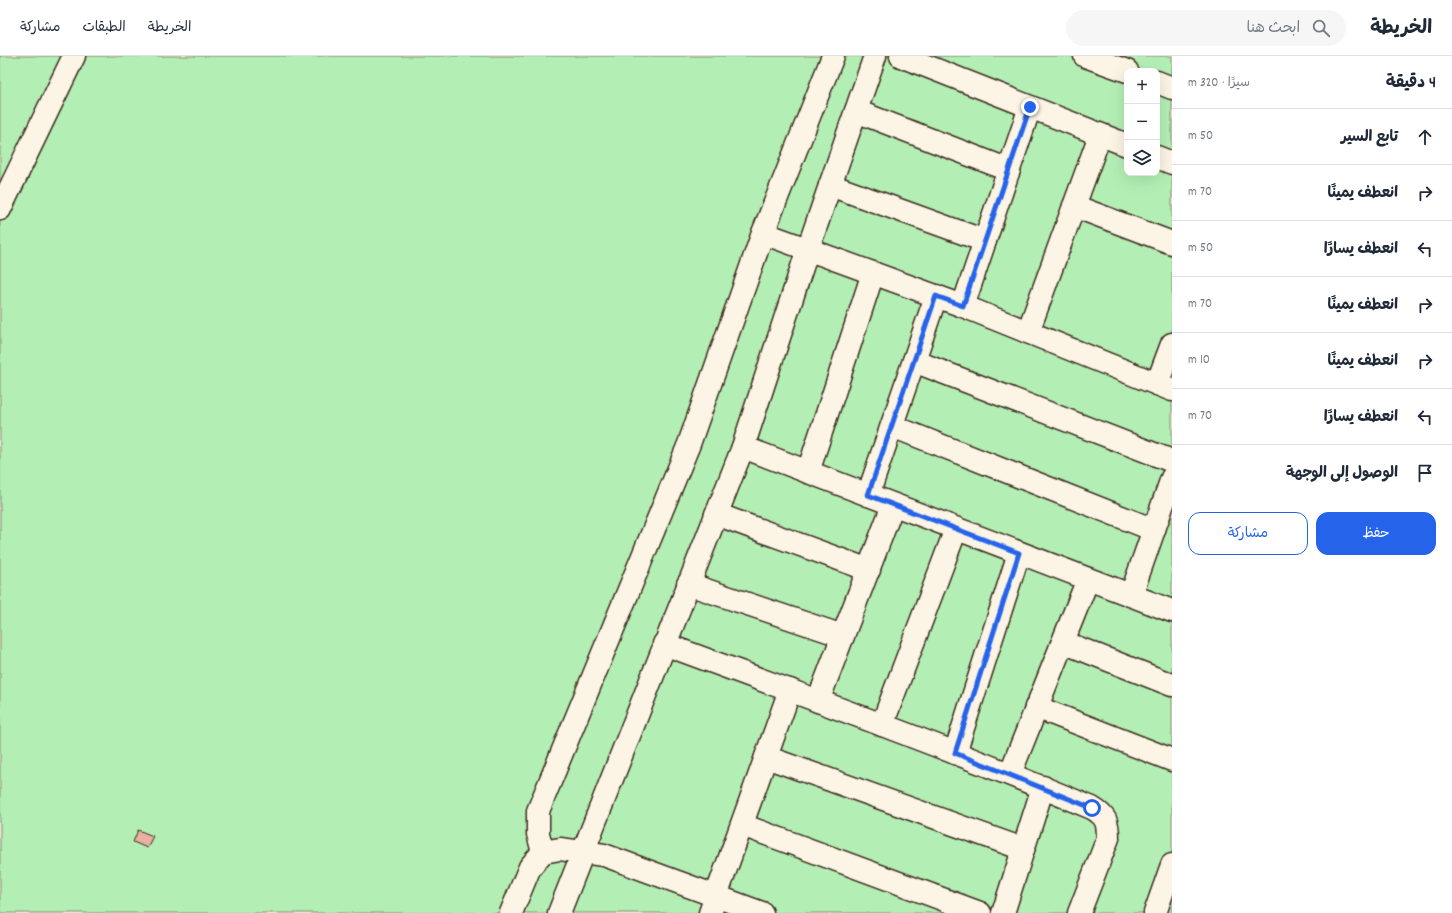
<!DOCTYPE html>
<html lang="ar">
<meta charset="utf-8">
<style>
:root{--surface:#fff;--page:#f6f6f7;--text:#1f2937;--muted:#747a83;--line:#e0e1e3;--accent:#2563eb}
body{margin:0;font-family:Dekko,"Playpen Sans Arabic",sans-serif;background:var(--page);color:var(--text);direction:rtl}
.controls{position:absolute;right:12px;top:12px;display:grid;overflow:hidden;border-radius:8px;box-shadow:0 4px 16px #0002}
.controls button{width:36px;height:36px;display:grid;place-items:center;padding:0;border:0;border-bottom:1px solid var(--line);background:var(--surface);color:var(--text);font:20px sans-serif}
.stop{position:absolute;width:12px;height:12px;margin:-9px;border:3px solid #2563eb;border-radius:50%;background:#fff}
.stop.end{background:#2563eb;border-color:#fff;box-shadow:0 1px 4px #0008}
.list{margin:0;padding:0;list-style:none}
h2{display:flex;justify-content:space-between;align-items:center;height:52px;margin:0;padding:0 16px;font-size:17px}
h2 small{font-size:13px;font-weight:400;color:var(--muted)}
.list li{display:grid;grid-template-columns:26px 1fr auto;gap:12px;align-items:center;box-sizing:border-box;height:56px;padding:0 16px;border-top:1px solid var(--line)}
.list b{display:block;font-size:15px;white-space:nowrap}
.list em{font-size:13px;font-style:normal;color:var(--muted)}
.actions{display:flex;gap:8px;padding:12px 16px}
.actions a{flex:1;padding:9px 0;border:1px solid var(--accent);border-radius:12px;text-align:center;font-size:14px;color:var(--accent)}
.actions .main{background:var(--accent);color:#fff}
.icon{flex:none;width:22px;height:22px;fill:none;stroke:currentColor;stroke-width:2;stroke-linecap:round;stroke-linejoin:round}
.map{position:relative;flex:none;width:1172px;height:857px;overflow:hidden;direction:ltr}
header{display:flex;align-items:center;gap:24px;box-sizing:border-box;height:56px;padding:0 20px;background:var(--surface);border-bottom:1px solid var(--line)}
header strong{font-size:19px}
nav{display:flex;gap:22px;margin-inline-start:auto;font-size:14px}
.search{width:280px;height:36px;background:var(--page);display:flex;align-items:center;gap:10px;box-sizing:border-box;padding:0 14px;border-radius:22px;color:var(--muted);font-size:15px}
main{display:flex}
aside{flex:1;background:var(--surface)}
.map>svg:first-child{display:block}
.green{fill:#b3efb4;stroke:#778c69;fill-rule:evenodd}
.building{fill:#e9b0a4;stroke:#3b2a1e}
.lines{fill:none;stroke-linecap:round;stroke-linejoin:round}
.minor-casing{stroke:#3b2a1e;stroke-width:25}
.minor{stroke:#fcf5e5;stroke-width:22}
.route{stroke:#2563eb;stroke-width:5}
</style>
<header>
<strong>الخريطة</strong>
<div class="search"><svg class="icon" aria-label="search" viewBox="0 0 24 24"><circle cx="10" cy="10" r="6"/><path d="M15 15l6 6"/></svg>ابحث هنا</div>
<nav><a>الخريطة</a><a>الطبقات</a><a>مشاركة</a></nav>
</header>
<main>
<aside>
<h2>4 دقيقة<small>سيرًا · 320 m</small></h2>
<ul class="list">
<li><svg class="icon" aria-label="ahead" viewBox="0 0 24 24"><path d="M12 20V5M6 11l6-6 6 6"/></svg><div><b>تابع السير</b></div><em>50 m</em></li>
<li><svg class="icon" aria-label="right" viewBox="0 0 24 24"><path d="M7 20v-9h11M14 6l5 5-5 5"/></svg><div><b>انعطف يمينًا</b></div><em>70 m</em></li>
<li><svg class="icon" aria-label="left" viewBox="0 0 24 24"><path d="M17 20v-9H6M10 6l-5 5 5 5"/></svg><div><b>انعطف يسارًا</b></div><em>50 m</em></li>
<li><svg class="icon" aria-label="right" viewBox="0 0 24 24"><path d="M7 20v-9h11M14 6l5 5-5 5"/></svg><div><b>انعطف يمينًا</b></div><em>70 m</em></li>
<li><svg class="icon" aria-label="right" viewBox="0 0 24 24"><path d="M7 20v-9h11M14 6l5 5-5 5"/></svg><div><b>انعطف يمينًا</b></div><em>10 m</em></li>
<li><svg class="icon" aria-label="left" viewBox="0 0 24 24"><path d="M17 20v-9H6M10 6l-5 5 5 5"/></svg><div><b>انعطف يسارًا</b></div><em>70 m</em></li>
<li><svg class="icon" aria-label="arrive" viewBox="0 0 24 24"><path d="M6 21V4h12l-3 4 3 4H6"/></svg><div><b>الوصول إلى الوجهة</b></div></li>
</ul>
<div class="actions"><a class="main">حفظ</a><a>مشاركة</a></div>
</aside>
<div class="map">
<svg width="1172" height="857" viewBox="0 0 1172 857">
<rect width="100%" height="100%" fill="#f8e7d8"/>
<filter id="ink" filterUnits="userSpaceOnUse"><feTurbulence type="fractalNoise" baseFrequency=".025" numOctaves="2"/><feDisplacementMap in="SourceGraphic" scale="8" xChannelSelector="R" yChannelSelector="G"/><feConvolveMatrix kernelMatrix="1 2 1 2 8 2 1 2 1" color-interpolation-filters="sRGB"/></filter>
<g filter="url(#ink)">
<path class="green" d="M0,0H1172V857H0ZM1127,15H1157V117H1127Z"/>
<polygon class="building" points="138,774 153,780 147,792 133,786"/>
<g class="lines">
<g class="minor-casing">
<g id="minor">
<polyline points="901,0 1127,89"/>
<polyline points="1085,0 1127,15"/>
<polyline points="1157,26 1172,32"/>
<polyline points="856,55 1009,114"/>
<polyline points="1157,101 1172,107"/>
<polyline points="830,129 985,185"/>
<polyline points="1074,150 1172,187"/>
<polyline points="0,153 74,0"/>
<polyline points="763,177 963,250 1172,334"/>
<polyline points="963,250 1030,51"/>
<polyline points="1028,276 1100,79"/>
<polyline points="914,305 1172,405"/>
<polyline points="1157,328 1172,288"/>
<polyline points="892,370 1154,474"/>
<polyline points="743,391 1172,555"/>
<polyline points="808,416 873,217"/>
<polyline points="868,439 936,240"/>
<polyline points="716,458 869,514"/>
<polyline points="688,528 843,580"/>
<polyline points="1131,539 1172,422"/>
<polyline points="1063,586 1172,629"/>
<path d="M664,588C808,641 951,693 1092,752C1106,760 1108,766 1108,782L1079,857"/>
<polyline points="818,645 893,449"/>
<polyline points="1036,651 1172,704"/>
<polyline points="882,669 956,473"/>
<polyline points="955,697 1019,497"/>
<polyline points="766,701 1023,793"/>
<polyline points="1010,718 1088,523"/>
<polyline points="742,769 980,857"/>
<polyline points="543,796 538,778 538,755 689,388 763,177 833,0"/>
<polyline points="511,857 530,811 543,796 560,793 604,799 762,857"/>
<polyline points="559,857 743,391 808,193 875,0"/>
<polyline points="710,857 790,634"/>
<polyline points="1003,857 1043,731"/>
<polyline points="1155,857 1172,809"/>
</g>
</g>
<use href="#minor" class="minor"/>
</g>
</g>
<g class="lines" filter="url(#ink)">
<polyline class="route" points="1030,51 963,250 936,240 868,439 1019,497 955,697 1092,752"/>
</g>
</svg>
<div class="controls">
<button>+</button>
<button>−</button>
<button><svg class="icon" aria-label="layers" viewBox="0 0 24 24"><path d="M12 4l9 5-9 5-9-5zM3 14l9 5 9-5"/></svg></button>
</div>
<div class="stop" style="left:1092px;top:752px"></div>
<div class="stop end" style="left:1030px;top:51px"></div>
</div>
</main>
